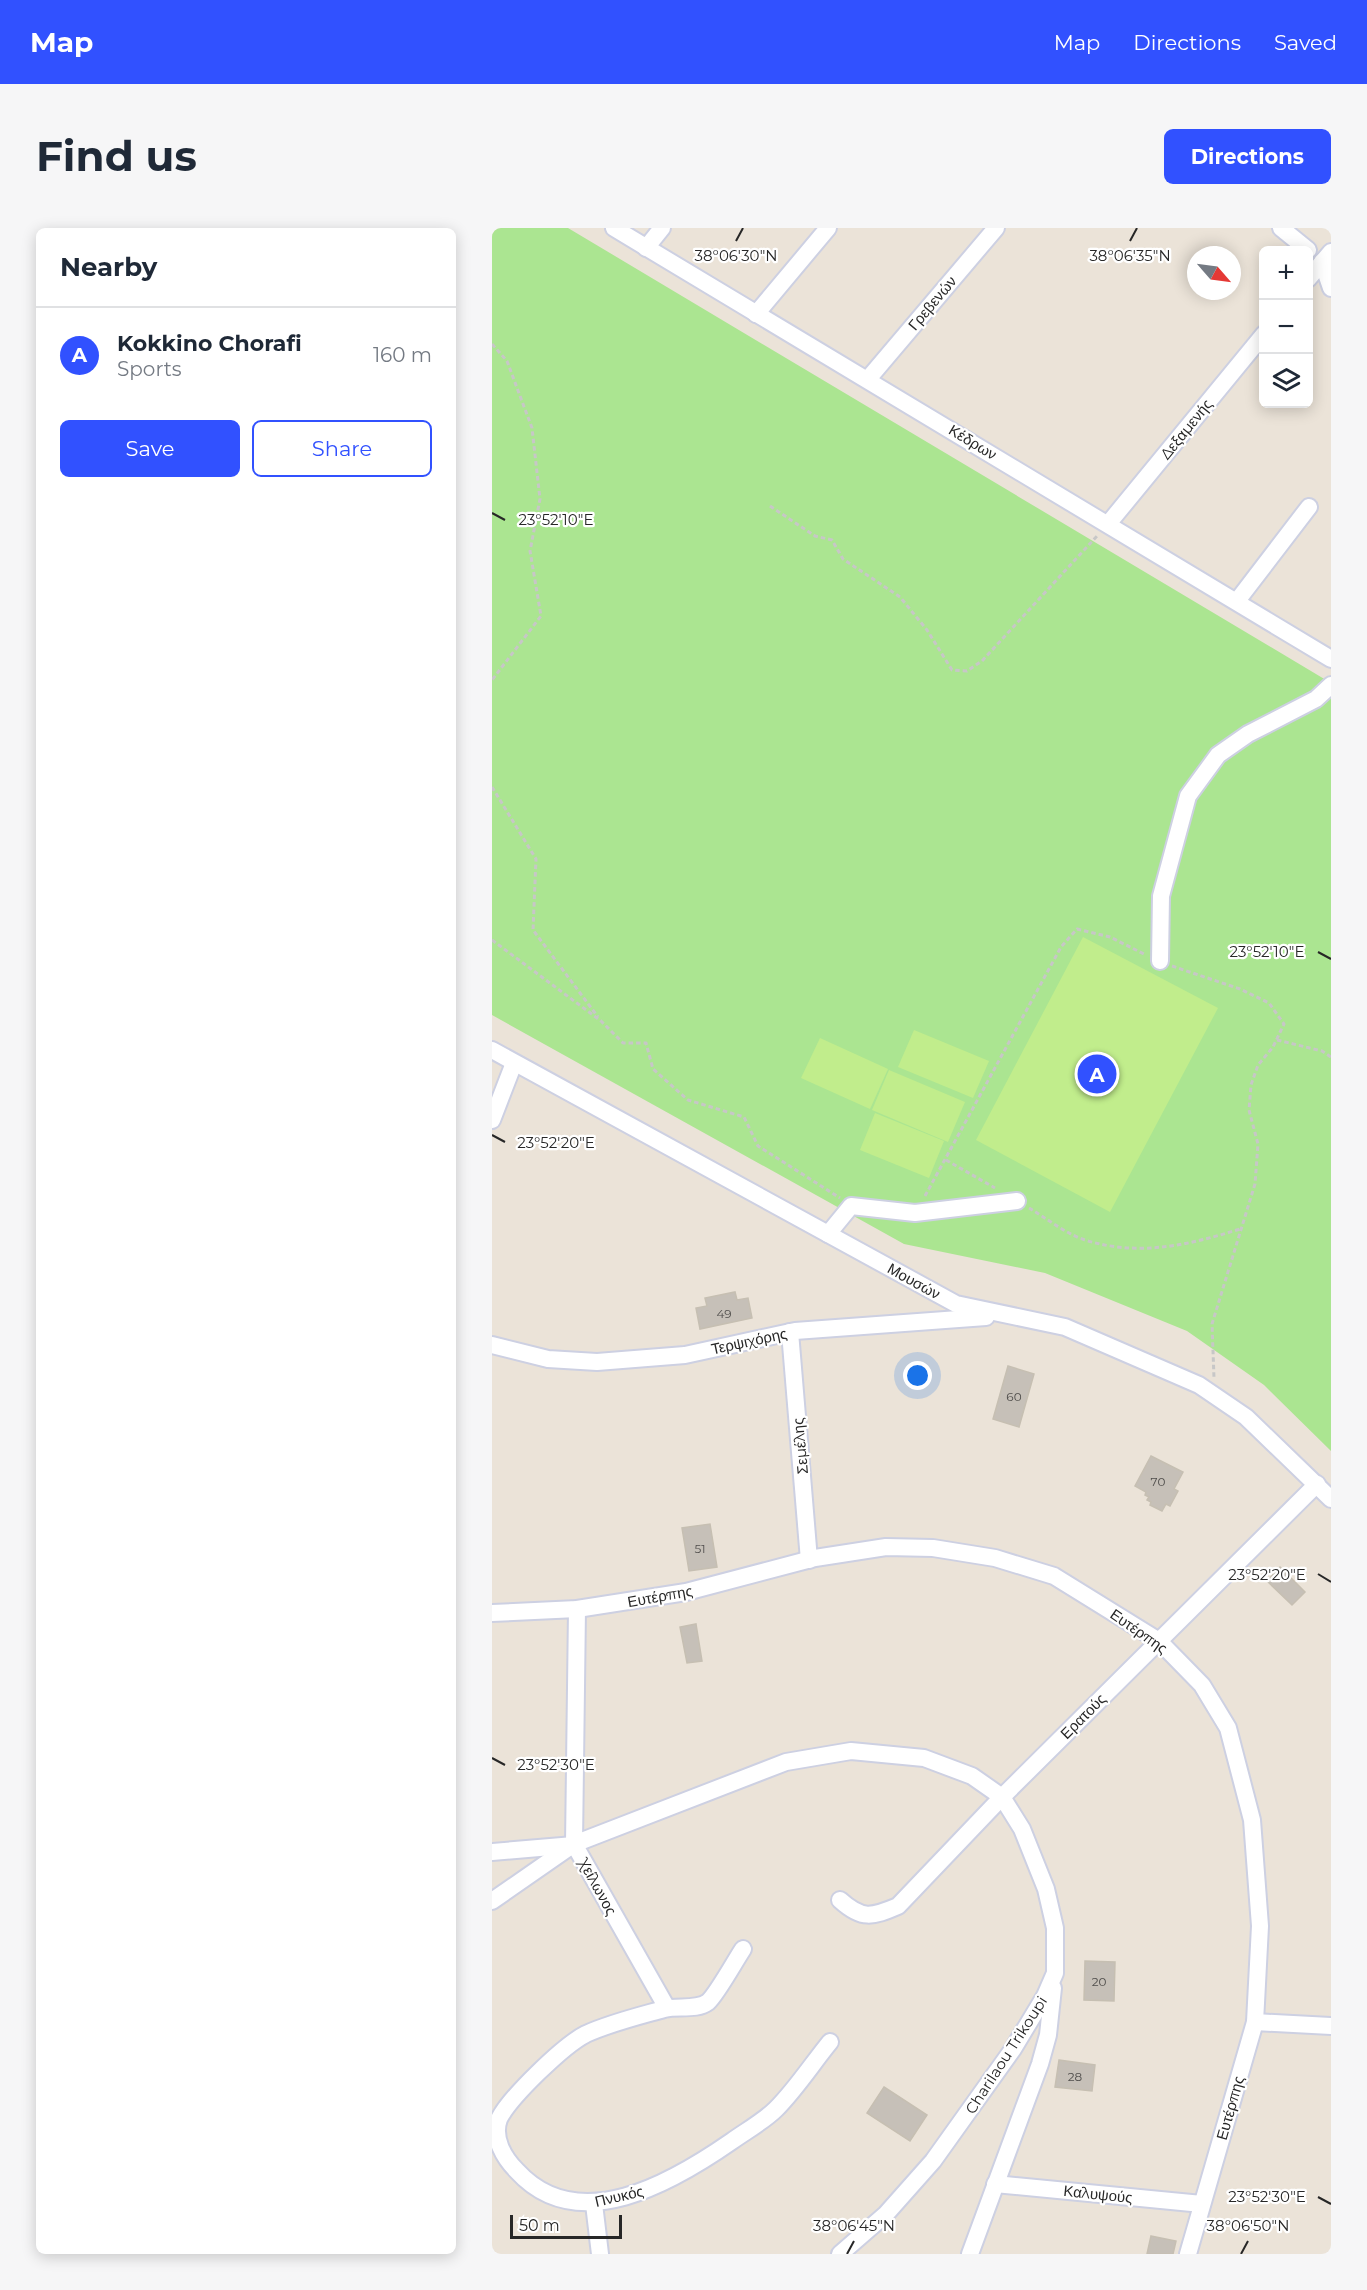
<!DOCTYPE html>
<meta charset="utf-8">
<style>
:root{--surface:#fff;--page:#f6f6f7;--text:#1f2937;--muted:#747a83;--line:#e0e1e3;--accent:#3151ff}
body{margin:0;font-family:Montserrat,sans-serif;background:var(--page);color:var(--text)}
.controls{position:absolute;right:18px;top:18px;display:grid;overflow:hidden;border-radius:9px;box-shadow:0 3px 15px #0003}
.controls button{width:54px;height:54px;display:grid;place-items:center;padding:0;border:0;border-bottom:2px solid var(--line);background:var(--surface);color:var(--text);font:30px sans-serif}
.compass{position:absolute;left:695px;top:18px;width:54px;height:54px;border-radius:50%;background:var(--surface);box-shadow:0 3px 15px #0003;rotate:118deg}
.scale{position:absolute;left:18px;bottom:15px;width:112px;box-sizing:border-box;padding-left:6px;border:3px solid #272727;border-top:0;font-size:16px;line-height:21px;white-space:nowrap;color:#272727;-webkit-text-stroke:4px #fff;paint-order:stroke}
.you{position:absolute;left:426px;top:1148px;width:21px;height:21px;margin:-15px;border:4px solid #fff;border-radius:50%;background:#1a73e8;box-shadow:0 0 0 9px #1a73e833}
.badge{display:grid;place-items:center;width:39px;height:39px;border-radius:50%;background:var(--accent);color:#fff;font-size:20px;font-weight:700}
.pin{position:absolute;translate:-50% -50%;border:3px solid #fff;box-shadow:0 2px 6px #0006}
.list{margin:0;padding:0;list-style:none}
h2{display:flex;justify-content:space-between;align-items:center;height:78px;margin:0;padding:0 24px;font-size:26px}
h2 small{font-size:20px;font-weight:400;color:var(--muted)}
.list li{display:grid;grid-template-columns:39px 1fr auto;gap:18px;align-items:center;box-sizing:border-box;height:96px;padding:0 24px;border-top:2px solid var(--line)}
.list b{display:block;font-size:22px;white-space:nowrap}
.list p{margin:0;font-size:20px;white-space:nowrap;color:var(--muted)}
.list em{font-size:20px;font-style:normal;color:var(--muted)}
.actions{display:flex;gap:12px;padding:18px 24px}
.actions a{flex:1;padding:14px 0;border:2px solid var(--accent);border-radius:9px;text-align:center;font-size:21px;color:var(--accent)}
.actions .main{background:var(--accent);color:#fff}
.icon{flex:none;width:33px;height:33px;fill:none;stroke:currentColor;stroke-width:2;stroke-linecap:round;stroke-linejoin:round}
.map{position:relative;flex:none;width:839px;height:2026px;overflow:hidden;border-radius:9px}
header{display:flex;align-items:center;gap:36px;box-sizing:border-box;height:84px;padding:0 30px;background:var(--accent);color:#fff}
header strong{font-size:28px}
nav{display:flex;gap:33px;margin-inline-start:auto;font-size:21px}
.intro{display:flex;align-items:center;justify-content:space-between;box-sizing:border-box;height:144px;padding:0 36px}
h1{margin:0;font-size:42px}
.button{padding:15px 27px;border-radius:9px;background:var(--accent);color:#fff;font-size:21px;font-weight:700}
main{display:flex;gap:36px;padding:0 36px}
aside{flex:1;background:var(--surface);border-radius:9px;box-shadow:0 3px 15px #0003}
.map>svg:first-child{display:block}
.green{fill:#abe591}
.pitch{fill:#c1ed8c}
.building{fill:#c6c0b8;stroke:#c6bfb2;stroke-width:1.5}
.lines{fill:none;stroke-linecap:round;stroke-linejoin:round}
.minor-casing{stroke:#cdd0e2;stroke-width:20}
.path{stroke:#c7c7c7;stroke-width:3;stroke-dasharray:4.5 3;stroke-linecap:butt}
.minor{stroke:#fff;stroke-width:16}
.ticks{fill:none;stroke:#272727;stroke-width:2}
.labels{text-anchor:middle;dominant-baseline:central;stroke-width:4.5;stroke-linejoin:round;paint-order:stroke}
.number-label{font-size:12px;fill:#4f4d4b}
.street-label{font-size:15px;fill:#272727;stroke:#fff}
.ticks-label{font-size:15px;text-anchor:middle;fill:#272727;stroke:#fff;stroke-width:4.5;stroke-linejoin:round;paint-order:stroke}
</style>
<header>
<strong>Map</strong>
<nav><a>Map</a><a>Directions</a><a>Saved</a></nav>
</header>
<div class="intro"><h1>Find us</h1><a class="button">Directions</a></div>
<main>
<aside>
<h2>Nearby<small></small></h2>
<ul class="list">
<li><span class="badge">A</span><div><b>Kokkino Chorafi</b><p>Sports</p></div><em>160 m</em></li>
</ul>
<div class="actions"><a class="main">Save</a><a>Share</a></div>
</aside>
<div class="map">
<svg width="839" height="2026" viewBox="0 0 839 2026">
<rect width="100%" height="100%" fill="#ebe3d8"/>
<polygon class="green" points="0,0 76,0 839,455 839,1223 772,1157 695,1103 553,1045 412,1016 0,787"/>
<g class="pitch">
<polygon points="591,709 726,780 618,984 484,912"/>
<polygon points="422,802 497,833 481,870 406,839"/>
<polygon points="328,810 396,841 378,881 309,850"/>
<polygon points="397,842 473,874 456,914 380,882"/>
<polygon points="383,885 452,913 437,950 368,922"/>
</g>
<g class="building">
<polygon points="243,1064 245,1072 256,1070 260,1090 208,1101 204,1080 215,1078 213,1070"/>
<polygon points="516,1138 542,1146 527,1199 501,1191"/>
<polygon points="659,1228 691,1244 682,1261 686,1263 678,1278 674,1276 670,1283 658,1277 659,1274 655,1272 657,1269 653,1267 654,1264 643,1258"/>
<polygon points="218,1296 225,1339 197,1343 190,1300"/>
<polygon points="788,1339 813,1364 800,1377 775,1353"/>
<polygon points="204,1396 210,1433 195,1435 188,1399"/>
<polygon points="593,1733 623,1734 622,1773 592,1772"/>
<polygon points="567,1832 603,1837 600,1863 563,1859"/>
<polygon points="392,1859 435,1887 418,1913 375,1885"/>
<polygon points="659,2008 684,2013 681,2026 655,2026"/>
</g>
<g class="lines">
<g class="minor-casing">
<g id="minor">
<polyline points="122,0 839,431"/>
<polyline points="789,0 816,22"/>
<polyline points="154,20 170,0"/>
<polyline points="839,37 830,34 839,60"/>
<polyline points="816,51 839,24"/>
<polyline points="264,86 336,0"/>
<polyline points="376,151 504,0"/>
<polyline points="616,296 772,106"/>
<polyline points="745,373 817,279"/>
<polyline points="668,733 669,668 696,568 726,527 756,506 824,471 839,457"/>
<polyline points="0,822 464,1076 573,1099 707,1157 754,1189 839,1271"/>
<polyline points="0,892 22,835"/>
<polyline points="336,1006 359,978 423,985 525,973"/>
<polyline points="298,1104 317,1332"/>
<polyline points="0,1117 56,1131 105,1134 193,1127 303,1103 494,1089"/>
<polyline points="85,1381 82,1616 175,1780"/>
<polyline points="0,1385 85,1381 194,1364 323,1330 394,1319 441,1320 503,1330 562,1348 667,1413 710,1457 736,1500 760,1592 768,1698 763,1794 696,2026"/>
<polyline points="0,1624 82,1617"/>
<path d="M348,1672C370,1692 380,1689 406,1678L510,1569L825,1256"/>
<polyline points="0,1673 82,1616 294,1534 359,1523 432,1530 480,1548 510,1569 530,1601 554,1661 563,1700 563,1745 553,1768 521,1821 441,1933 394,1986 348,2026"/>
<path d="M251,1721C243,1733 225,1766 216,1774C204,1783 185,1777 172,1781C147,1788 118,1795 94,1806C72,1817 18,1869 7,1891C0,1910 12,1930 25,1943C86,2010 181,1954 240,1913C254,1903 272,1893 284,1881C304,1861 320,1836 338,1814"/>
<polyline points="763,1794 839,1798"/>
<polyline points="503,1956 710,1976"/>
<polyline points="102,1976 108,2026"/>
<polyline points="478,2026 548,1836 556,1807 561,1760"/>
</g>
</g>
<g class="path">
<polyline points="0,116 15,133 40,200 48,271 38,323 49,388 0,452"/>
<polyline points="278,278 323,308 340,312 351,331 408,369 435,402 460,442 475,443 490,433 605,308"/>
<polyline points="0,559 44,631 41,702 106,789"/>
<polyline points="0,712 109,793 131,815 154,815 161,841 196,872 252,889 266,918 348,970"/>
<polyline points="680,738 748,761 777,775 792,796 781,819 766,837 759,857 757,882 766,916 763,956 720,1096 722,1150"/>
<polyline points="785,812 830,823 839,829"/>
<polyline points="454,932 503,960"/>
<polyline points="433,968 569,719 585,701 618,709 652,726"/>
<path d="M537,980C554,990 574,1006 593,1012C647,1029 697,1017 748,1001"/>
</g>
<use href="#minor" class="minor"/>
</g>
<path class="ticks" d="M244,13L251,0M638,13L645,0M0,285L13,292M826,724L839,731M0,907L13,914M826,1346L839,1354M0,1530L13,1537M826,1969L839,1976M355,2026L362,2013M749,2026L756,2013"/>
<g class="labels">
<g class="number-label">
<text x="232" y="1085">49</text>
<text x="522" y="1168">60</text>
<text x="666" y="1253">70</text>
<text x="208" y="1320">51</text>
<text x="607" y="1753">20</text>
<text x="583" y="1848">28</text>
</g>
<g class="street-label">
<text transform="translate(440 75) rotate(-50)">Γρεβενών</text>
<text transform="translate(694 201) rotate(-51)">Δεξαμενής</text>
<text transform="translate(481 214) rotate(31)">Κέδρων</text>
<text transform="translate(422 1053) rotate(29)">Μουσών</text>
<text transform="translate(257 1113) rotate(-12)">Τερψιχόρης</text>
<text transform="translate(308 1218) rotate(-95)">Σεμέλης</text>
<text transform="translate(168 1368) rotate(-10)">Ευτέρπης</text>
<text transform="translate(647 1403) rotate(35)">Ευτέρπης</text>
<text transform="translate(591 1488) rotate(-45)">Ερατούς</text>
<text transform="translate(106 1659) rotate(61)">Χείλωνος</text>
<text transform="translate(514 1827) rotate(-57)">Charilaou Trikoupi</text>
<text transform="translate(738 1880) rotate(-74)">Ευτέρπης</text>
<text transform="translate(606 1966) rotate(6)">Καλυψούς</text>
<text transform="translate(127 1968) rotate(-13)">Πνυκός</text>
</g>
</g>
<g class="ticks-label">
<text x="244" y="33">38°06'30"N</text>
<text x="638" y="33">38°06'35"N</text>
<text x="64" y="297">23°52'10"E</text>
<text x="775" y="729">23°52'10"E</text>
<text x="64" y="920">23°52'20"E</text>
<text x="775" y="1352">23°52'20"E</text>
<text x="64" y="1542">23°52'30"E</text>
<text x="775" y="1974">23°52'30"E</text>
<text x="362" y="2003">38°06'45"N</text>
<text x="756" y="2003">38°06'50"N</text>
</g>
</svg>
<div class="controls">
<button>+</button>
<button>−</button>
<button><svg class="icon" aria-label="layers" viewBox="0 0 24 24"><path d="M12 4l9 5-9 5-9-5zM3 14l9 5 9-5"/></svg></button>
</div>
<svg class="compass" viewBox="-18 -18 36 36"><path d="M0-13l5 13h-10z" fill="#e53935"/><path d="M0 13l5-13h-10z" fill="#747a83"/></svg>
<div class="scale">50 m</div>
<div class="you"></div>
<div class="pin badge" style="left:605px;top:846px">A</div>
</div>
</main>
